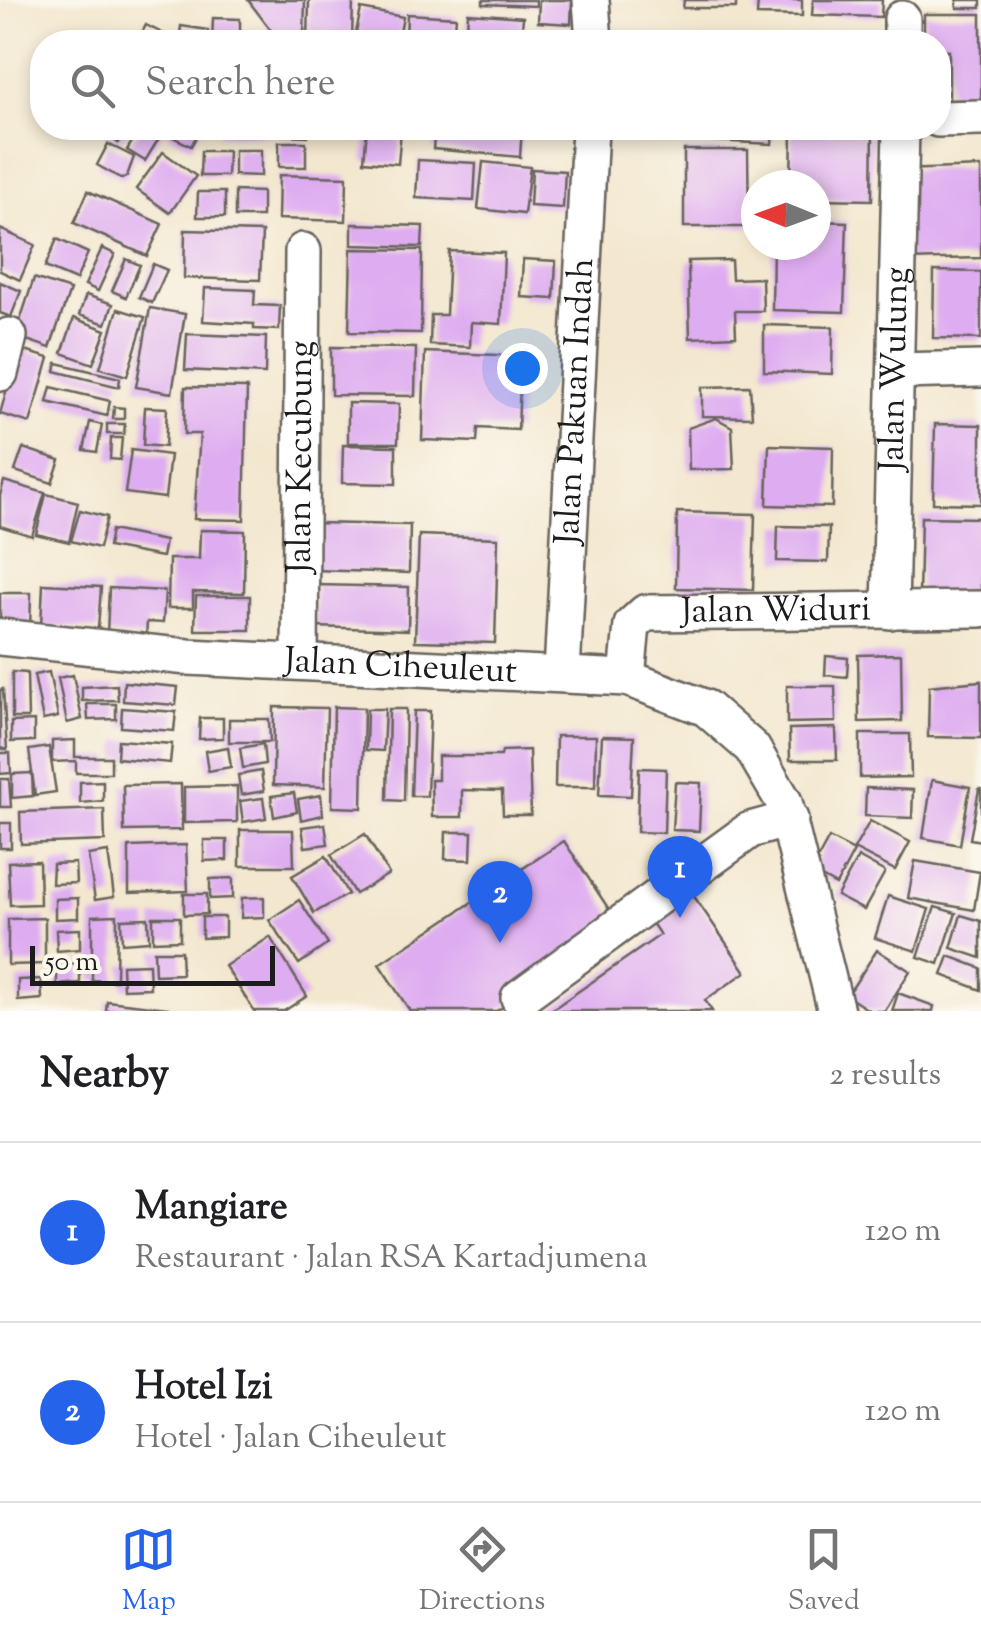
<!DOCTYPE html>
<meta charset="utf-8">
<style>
:root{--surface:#fff;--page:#f6f6f6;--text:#202124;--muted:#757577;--line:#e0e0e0;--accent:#2563eb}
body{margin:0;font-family:"Sorts Mill Goudy",serif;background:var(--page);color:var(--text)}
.compass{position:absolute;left:741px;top:170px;width:90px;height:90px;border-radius:50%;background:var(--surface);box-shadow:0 5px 15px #0003;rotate:271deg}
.scale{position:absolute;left:30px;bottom:25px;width:245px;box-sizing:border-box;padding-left:10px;border:5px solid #1c1c1c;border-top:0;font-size:28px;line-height:35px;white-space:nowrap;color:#1c1c1c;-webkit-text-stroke:8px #fbf7ec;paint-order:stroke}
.you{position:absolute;left:522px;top:368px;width:35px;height:35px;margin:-25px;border:8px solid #fff;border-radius:50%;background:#1a73e8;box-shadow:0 0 0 15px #1a73e833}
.badge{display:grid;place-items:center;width:65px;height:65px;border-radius:50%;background:var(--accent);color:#fff;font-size:32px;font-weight:700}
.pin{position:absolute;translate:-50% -82px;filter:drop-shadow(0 2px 5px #0008)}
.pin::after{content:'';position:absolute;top:52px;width:35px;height:30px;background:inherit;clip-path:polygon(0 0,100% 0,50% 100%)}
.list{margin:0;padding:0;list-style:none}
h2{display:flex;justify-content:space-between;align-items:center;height:130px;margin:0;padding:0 40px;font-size:42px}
h2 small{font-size:32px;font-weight:400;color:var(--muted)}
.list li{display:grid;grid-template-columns:65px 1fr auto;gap:30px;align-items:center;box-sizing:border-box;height:180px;padding:0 40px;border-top:2px solid var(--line)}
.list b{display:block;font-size:38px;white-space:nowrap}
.list p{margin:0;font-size:32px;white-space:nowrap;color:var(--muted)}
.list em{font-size:32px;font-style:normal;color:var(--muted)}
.icon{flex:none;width:55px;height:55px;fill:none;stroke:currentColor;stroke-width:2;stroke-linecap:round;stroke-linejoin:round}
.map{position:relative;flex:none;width:981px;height:1011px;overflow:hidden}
.search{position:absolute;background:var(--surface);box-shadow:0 5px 15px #0003;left:30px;right:30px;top:30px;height:110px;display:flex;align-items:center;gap:25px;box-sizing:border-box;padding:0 35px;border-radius:40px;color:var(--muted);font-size:38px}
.sheet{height:490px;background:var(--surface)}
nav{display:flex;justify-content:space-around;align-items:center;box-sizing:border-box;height:140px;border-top:2px solid var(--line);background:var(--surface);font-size:28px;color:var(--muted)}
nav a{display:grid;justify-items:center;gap:5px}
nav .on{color:var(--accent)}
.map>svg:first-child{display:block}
.building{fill:#deacf1}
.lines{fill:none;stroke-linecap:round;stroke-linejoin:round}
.minor-casing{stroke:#67635b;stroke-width:40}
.minor{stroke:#fff;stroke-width:35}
.labels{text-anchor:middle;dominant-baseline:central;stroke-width:8;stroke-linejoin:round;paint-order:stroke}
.street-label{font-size:35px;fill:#1c1c1c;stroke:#fbf7ec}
</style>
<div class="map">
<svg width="981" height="1011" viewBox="0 0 981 1011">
<rect width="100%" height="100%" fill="#fbf7ec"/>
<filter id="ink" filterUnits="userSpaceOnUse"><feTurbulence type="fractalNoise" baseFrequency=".01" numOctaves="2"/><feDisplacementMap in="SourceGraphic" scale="20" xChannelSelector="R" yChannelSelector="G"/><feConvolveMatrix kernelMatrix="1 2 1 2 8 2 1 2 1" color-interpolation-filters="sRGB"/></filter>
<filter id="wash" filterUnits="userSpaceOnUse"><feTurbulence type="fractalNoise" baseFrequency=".0048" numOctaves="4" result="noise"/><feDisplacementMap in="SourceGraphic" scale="40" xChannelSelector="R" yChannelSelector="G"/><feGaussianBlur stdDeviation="2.25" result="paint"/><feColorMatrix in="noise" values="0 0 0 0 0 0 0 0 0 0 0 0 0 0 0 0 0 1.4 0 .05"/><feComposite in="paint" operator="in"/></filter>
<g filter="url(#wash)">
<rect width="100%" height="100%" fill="#f3e7cf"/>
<g id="blocks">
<g class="building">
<polygon points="248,0 305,0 304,35 273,33"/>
<polygon points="309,0 353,0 352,42 308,42"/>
<polygon points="483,0 536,0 536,6 483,4"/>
<polygon points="539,0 572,0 571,24 538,22"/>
<polygon points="684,0 736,0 736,8 683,8"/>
<polygon points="758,0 802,0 802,16 757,15"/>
<polygon points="813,0 882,0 881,17 812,15"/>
<rect x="957" y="0" width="24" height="8"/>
<polygon points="361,9 403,17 398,42 354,42"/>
<polygon points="468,13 523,17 521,42 466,42"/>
<polygon points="407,14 456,17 454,42 406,42"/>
<polygon points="924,14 981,14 981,100 949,100 949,51 938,50 938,42 924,42"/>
<polygon points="213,18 240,19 240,42 212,42"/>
<polygon points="146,25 172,38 170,42 137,42"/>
<polygon points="181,26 208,30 206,42 179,42"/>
<polygon points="536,37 569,39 569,42 536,42"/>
<polygon points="100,128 131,128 118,143"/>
<polygon points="140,128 164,130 145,161 127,150"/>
<polygon points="171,128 201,128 191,146 167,134"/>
<rect x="219" y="128" width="50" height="7"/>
<polygon points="281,128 308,128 308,136 281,135"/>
<polygon points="367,128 401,130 398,164 364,161"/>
<polygon points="435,128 522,128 520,157 433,149"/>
<polygon points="528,128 561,128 560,133 527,132"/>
<polygon points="695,128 773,128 772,144 695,140"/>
<polygon points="792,128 873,128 872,200 816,199 816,185 791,185"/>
<rect x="279" y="142" width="27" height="25"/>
<polygon points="108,144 134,157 127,176 122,179 97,165"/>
<polygon points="234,150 261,150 261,176 234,175"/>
<polygon points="684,150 748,150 749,227 684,227"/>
<polygon points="201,151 228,151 227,176 200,176"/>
<polygon points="163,152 196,176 170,213 136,189"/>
<polygon points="418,160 476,163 474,201 416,198"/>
<polygon points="483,162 530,167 524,214 478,209"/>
<polygon points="981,167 981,258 905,260 901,170"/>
<polygon points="532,169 565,171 563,208 530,206"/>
<polygon points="279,175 347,177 346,221 278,219"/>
<polygon points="88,191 162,224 147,256 74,223"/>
<polygon points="235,191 262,192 262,217 235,217"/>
<polygon points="198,192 225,192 225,217 197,217"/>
<polygon points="816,221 847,222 844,312 772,310 773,245 816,245"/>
<polygon points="352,224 423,226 422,247 352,245"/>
<polygon points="0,229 35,245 20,280 0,271"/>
<polygon points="185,230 262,232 260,280 184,278"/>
<polygon points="57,239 88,253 76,280 45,267"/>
<polygon points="102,248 115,254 98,291 85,285"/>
<polygon points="351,249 422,250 421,333 349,332"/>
<polygon points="449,251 504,253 501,324 471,322 470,347 430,345 431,315 446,315"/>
<polygon points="126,259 140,265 126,297 112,291"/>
<polygon points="523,259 556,261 554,299 521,297"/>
<polygon points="731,260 732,279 762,278 763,311 735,311 736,336 690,338 688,261"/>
<polygon points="153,264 167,270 152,303 139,297"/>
<polygon points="934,271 981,272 981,339 933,338"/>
<polygon points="34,278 70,290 50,348 15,336"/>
<polygon points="0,282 21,291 11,317 0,313"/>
<polygon points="205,288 255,290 254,305 280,306 279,330 254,329 254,324 203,321"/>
<polygon points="86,295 113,304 106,324 79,315"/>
<polygon points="150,308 185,314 172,393 136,387"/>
<polygon points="118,309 145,317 127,376 100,368"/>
<polygon points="74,318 106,330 93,364 62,353"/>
<polygon points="764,325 833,327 832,374 764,371"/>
<polygon points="187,334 266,337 265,374 185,370"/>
<polygon points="331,347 416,348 415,396 331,395"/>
<polygon points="18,349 49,358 30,423 0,414"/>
<polygon points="425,352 521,356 518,430 478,428 477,442 422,440"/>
<polygon points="57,363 120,378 119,387 55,371"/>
<polygon points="750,386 752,417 702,416 702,387"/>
<polygon points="51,387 110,401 107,416 47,402"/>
<polygon points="185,387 247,388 244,520 194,519 200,434 184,434"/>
<polygon points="348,403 399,404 398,443 348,443"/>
<polygon points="114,407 124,408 124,419 113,419"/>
<polygon points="145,407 167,408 165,447 143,445"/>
<polygon points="716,418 732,427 734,469 689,470 688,428"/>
<polygon points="90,422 102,425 97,452 84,450"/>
<polygon points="107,424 125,424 124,434 107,434"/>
<polygon points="935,424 981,425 981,504 933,503"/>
<polygon points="111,438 122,438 120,460 110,459"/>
<polygon points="343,445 396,446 396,484 342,483"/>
<polygon points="769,445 833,447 832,507 767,505"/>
<polygon points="23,448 60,460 52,483 15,471"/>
<polygon points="131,450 170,455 165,498 125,493"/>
<polygon points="4,481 45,493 32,536 0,526 0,496"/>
<polygon points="46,494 78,502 69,542 36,534"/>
<polygon points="80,510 107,517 99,548 71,541"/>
<polygon points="677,512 755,514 753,590 676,588"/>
<polygon points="921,517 981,518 981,597 919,596"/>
<polygon points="314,523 410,525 409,573 313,570"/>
<polygon points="778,526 829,527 828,562 777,561"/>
<polygon points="111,530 165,541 162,557 108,547"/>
<polygon points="200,530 245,531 244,593 193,592 193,608 168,608 169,559 199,559"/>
<polygon points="419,535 498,538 495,643 415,641"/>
<polygon points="43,584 101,587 98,629 41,626"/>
<polygon points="316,585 409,587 408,630 315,627"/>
<polygon points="109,588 165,591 163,623 147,622 146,637 107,635"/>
<polygon points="0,593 31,593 30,633 0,633"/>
<polygon points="196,596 250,596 250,630 195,630"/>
<polygon points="901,654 902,721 859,722 858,655"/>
<polygon points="826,656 848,658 847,677 825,675"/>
<polygon points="12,672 27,673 28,718 12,718"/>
<polygon points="49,672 58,717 43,720 34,675"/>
<polygon points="73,675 82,719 67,723 58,678"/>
<polygon points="981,681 981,738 928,737 929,686"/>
<polygon points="124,682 178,687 176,705 123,701"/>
<polygon points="117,685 118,700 82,701 82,687"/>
<polygon points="787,686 835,686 836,722 787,723"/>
<polygon points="3,689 7,750 0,748 0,690"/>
<polygon points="87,704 116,704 116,719 88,720"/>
<polygon points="274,707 327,708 325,787 273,785"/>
<polygon points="334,707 364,708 362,808 332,807"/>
<polygon points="122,708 176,712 174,731 121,727"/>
<polygon points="367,709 385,709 383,751 366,750"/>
<polygon points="389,709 406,709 404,801 387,800"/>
<polygon points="414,711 430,711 427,796 411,796"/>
<polygon points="200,718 223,718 223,738 199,739"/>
<polygon points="229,719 269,719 270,742 229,742"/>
<polygon points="34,721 34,741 11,742 11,722"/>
<polygon points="836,728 837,760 790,760 789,729"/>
<polygon points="860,734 910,734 911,777 860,778"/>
<polygon points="556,736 596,736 595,787 555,787"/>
<polygon points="602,736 634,737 631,796 599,795"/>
<polygon points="75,740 75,757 111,757 111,773 76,773 76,761 52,762 52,741"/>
<polygon points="118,740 172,744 170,763 117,758"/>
<polygon points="263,744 265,764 243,768 240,748"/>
<polygon points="49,747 56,792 35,795 29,750"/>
<polygon points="228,747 231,767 208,771 205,751"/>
<polygon points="529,750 531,815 503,815 502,791 462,790 462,817 432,817 431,780 438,780 438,756 501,756 502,751"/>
<polygon points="0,753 10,753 11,773 0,774"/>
<polygon points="639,768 666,769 664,833 637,832"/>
<polygon points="261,771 264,791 241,795 238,775"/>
<polygon points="32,773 33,796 12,798 12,774"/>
<polygon points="0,779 9,779 11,807 0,807"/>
<polygon points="932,780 970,787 960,845 923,838"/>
<polygon points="103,781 103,801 80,803 80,782"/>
<polygon points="675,782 701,783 699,831 672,830"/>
<polygon points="181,784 182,830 124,831 123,785"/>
<polygon points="237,786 237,822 184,823 184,787"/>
<polygon points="866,788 913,790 912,818 865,816"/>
<polygon points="979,789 981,789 981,841 970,839"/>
<polygon points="294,793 297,812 274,817 271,796"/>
<polygon points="321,795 323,815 301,820 298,799"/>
<polygon points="263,798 266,818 243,822 240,801"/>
<polygon points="104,809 105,841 21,844 20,812"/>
<polygon points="870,821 910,842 895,870 854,849"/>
<rect x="0" y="823" width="11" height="25"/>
<polygon points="325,824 328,844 305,847 302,827"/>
<polygon points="240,830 293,830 294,866 240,866"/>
<polygon points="446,832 472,832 471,860 445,859"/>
<polygon points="365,834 389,874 355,894 331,855"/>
<polygon points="829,838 854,851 836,885 811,871"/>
<polygon points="204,840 227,840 227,860 204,861"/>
<polygon points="564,841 618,923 519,998 496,1011 410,1011 379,964"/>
<polygon points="186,845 188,891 129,893 129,847"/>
<polygon points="108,852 114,897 95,900 88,855"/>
<polygon points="326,856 348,894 314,913 292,876"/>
<polygon points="858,857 885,872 864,910 837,896"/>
<polygon points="39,861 40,904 10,905 8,862"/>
<polygon points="915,861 980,872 974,910 908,898"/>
<polygon points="75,863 76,883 52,884 53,864"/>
<polygon points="233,878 233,898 210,899 210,879"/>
<polygon points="689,889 746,972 705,1000 712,1011 550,1011 660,935 648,917"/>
<polygon points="184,894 207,894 207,914 184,915"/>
<polygon points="888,896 929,909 916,951 875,938"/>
<polygon points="264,897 264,917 241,918 242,898"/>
<polygon points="78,898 78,918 55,919 55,899"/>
<polygon points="299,900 328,944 299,964 269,920"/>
<polygon points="935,907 956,913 939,964 918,957"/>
<polygon points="117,915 116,981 92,980 92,916"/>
<polygon points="961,915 981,921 981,958 951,948"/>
<polygon points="153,917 180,917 180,940 153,941"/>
<polygon points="202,917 225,917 225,937 202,938"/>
<polygon points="45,918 45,964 8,965 8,919"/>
<polygon points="148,918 149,941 122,943 121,919"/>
<polygon points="80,929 80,949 57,951 56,930"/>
<polygon points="270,937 307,996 284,1011 254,1011 225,966"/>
<polygon points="877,950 910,971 885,1011 870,1011 847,996"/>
<polygon points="154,951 181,951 182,974 155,975"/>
<polygon points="949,956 981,968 981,990 942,975"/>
<polygon points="80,963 80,983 57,985 57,964"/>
<polygon points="149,964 150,988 123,989 122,965"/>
<polygon points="41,979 42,999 18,1001 18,980"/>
<polygon points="898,993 934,1006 933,1011 892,1011"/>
<polygon points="107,1001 169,1008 169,1011 106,1011"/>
</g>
</g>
</g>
<g filter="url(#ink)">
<use href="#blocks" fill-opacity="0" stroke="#67635b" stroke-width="2.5"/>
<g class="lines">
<g class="minor-casing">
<g id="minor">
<polyline points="591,0 594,42"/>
<polyline points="902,42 902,19"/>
<polyline points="938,119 981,118"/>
<polyline points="896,371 981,369"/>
<polyline points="0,373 9,336"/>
<path id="s1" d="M890,611L901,128"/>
<path id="s2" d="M0,637L188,657L627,678L706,708L752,748L784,802L836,1011"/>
<path id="s3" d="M300,662L303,251"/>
<path id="s4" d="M562,673L590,128"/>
<path id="s5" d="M627,678L632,625L645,613L981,609"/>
<polyline points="519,998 750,830 790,819"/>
</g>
</g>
<use href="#minor" class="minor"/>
</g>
</g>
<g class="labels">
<g class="street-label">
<text stroke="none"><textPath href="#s1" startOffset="242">Jalan Wulung</textPath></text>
<text stroke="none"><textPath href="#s4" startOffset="272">Jalan Pakuan Indah</textPath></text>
<text stroke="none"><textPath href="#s3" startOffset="205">Jalan Kecubung</textPath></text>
<text stroke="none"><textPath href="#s5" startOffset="202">Jalan Widuri</textPath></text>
<text stroke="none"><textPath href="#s2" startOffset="402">Jalan Ciheuleut</textPath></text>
</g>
</g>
</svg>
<svg class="compass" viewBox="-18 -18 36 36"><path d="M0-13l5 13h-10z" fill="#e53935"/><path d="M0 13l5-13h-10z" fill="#757577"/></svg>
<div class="scale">50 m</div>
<div class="you"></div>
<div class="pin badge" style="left:680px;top:918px">1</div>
<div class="pin badge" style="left:500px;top:943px">2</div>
<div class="search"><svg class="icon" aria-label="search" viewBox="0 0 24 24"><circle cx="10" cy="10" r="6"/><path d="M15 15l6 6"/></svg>Search here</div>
</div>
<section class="sheet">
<h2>Nearby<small>2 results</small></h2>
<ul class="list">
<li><span class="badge">1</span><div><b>Mangiare</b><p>Restaurant · Jalan RSA Kartadjumena</p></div><em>120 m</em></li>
<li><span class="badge">2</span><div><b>Hotel Izi</b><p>Hotel · Jalan Ciheuleut</p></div><em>120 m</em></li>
</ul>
</section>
<nav>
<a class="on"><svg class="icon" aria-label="map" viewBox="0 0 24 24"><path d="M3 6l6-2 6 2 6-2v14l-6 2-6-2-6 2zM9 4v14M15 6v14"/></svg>Map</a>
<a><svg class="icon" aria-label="directions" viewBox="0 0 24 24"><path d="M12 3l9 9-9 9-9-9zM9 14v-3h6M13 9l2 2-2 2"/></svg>Directions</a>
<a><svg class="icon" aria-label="saved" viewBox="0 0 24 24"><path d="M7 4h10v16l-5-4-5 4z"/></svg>Saved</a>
</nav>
